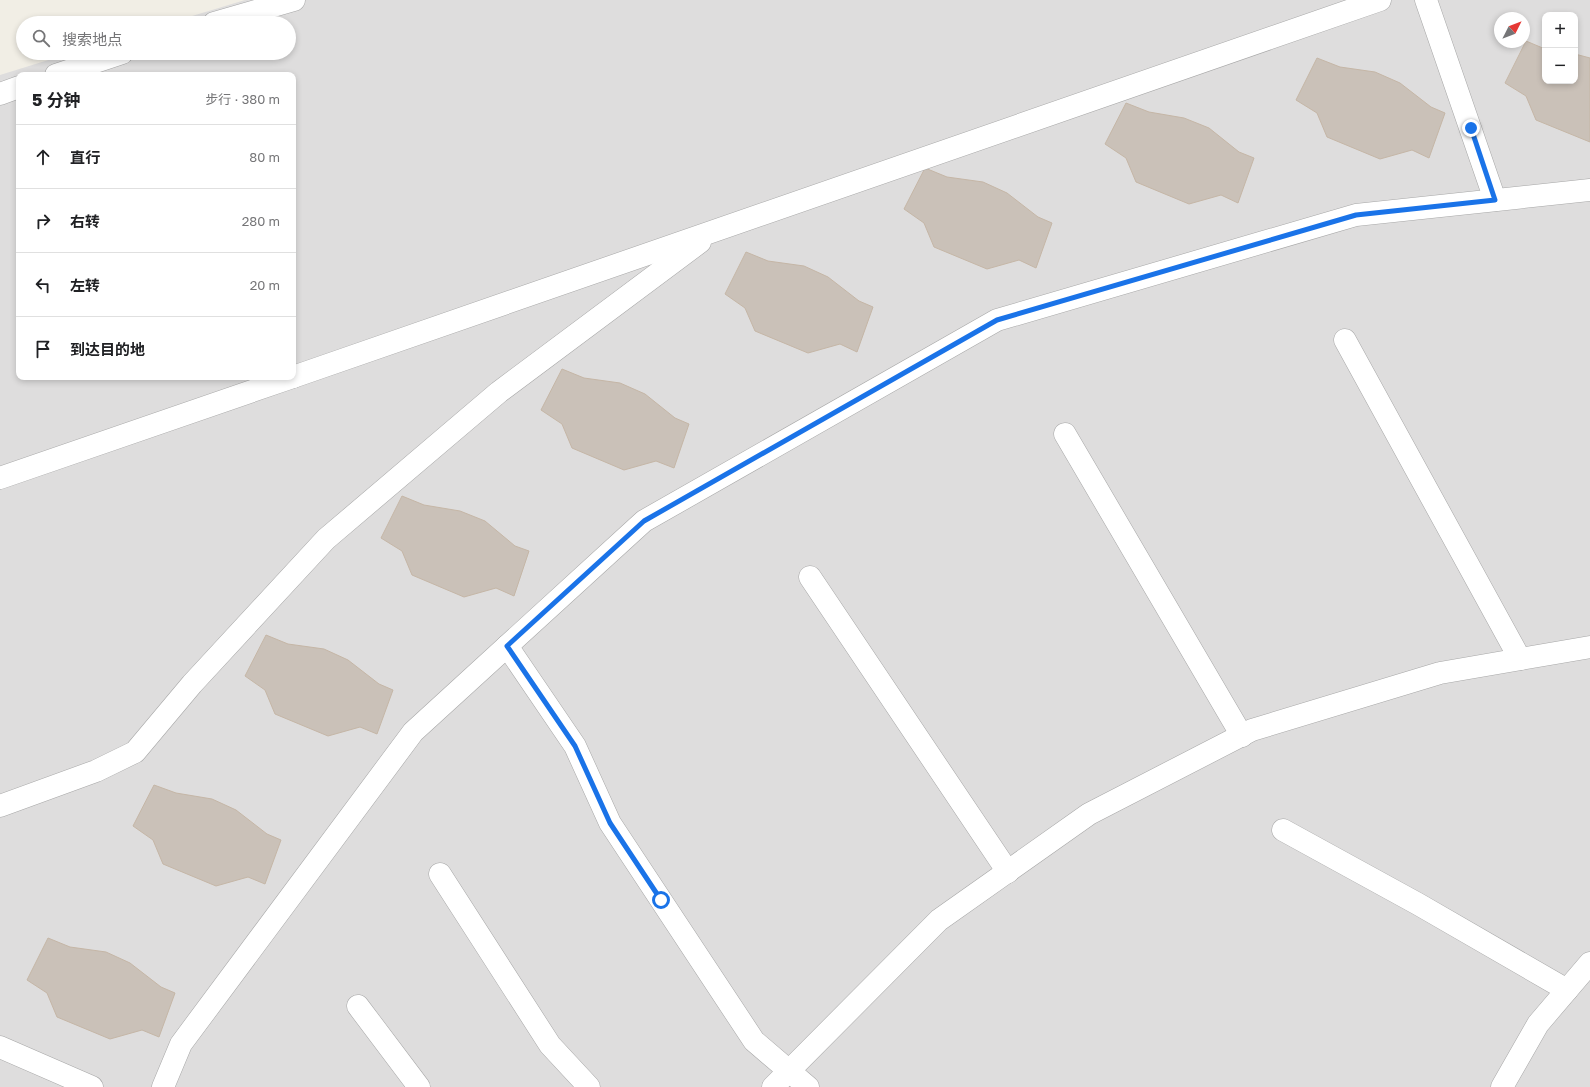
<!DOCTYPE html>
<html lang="zh">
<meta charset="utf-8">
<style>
:root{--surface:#fff;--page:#f6f6f6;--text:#202124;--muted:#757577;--line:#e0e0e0}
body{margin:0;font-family:"Golos Text","Noto Sans SC",sans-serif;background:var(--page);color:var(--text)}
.controls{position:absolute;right:12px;top:12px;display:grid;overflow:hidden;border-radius:8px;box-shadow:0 2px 6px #0003}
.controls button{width:36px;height:36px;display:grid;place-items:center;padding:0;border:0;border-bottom:1px solid var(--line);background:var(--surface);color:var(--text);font:20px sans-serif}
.compass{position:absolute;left:1494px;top:12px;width:36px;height:36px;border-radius:50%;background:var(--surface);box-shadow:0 2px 6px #0003;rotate:48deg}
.stop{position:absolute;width:12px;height:12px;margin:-9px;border:3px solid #1a73e8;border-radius:50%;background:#fff}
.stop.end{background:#1a73e8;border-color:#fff;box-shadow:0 1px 4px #0008}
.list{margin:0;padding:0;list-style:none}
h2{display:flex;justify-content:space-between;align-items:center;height:52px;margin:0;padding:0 16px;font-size:17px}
h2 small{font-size:13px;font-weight:400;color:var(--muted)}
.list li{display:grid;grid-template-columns:26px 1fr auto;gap:12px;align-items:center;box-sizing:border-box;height:64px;padding:0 16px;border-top:1px solid var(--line)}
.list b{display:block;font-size:15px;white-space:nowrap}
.list em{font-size:13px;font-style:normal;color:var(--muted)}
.icon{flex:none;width:22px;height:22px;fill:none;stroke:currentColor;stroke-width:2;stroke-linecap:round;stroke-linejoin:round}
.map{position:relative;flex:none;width:1590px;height:1087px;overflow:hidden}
.search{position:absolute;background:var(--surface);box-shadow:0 2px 6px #0003;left:16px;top:16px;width:280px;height:44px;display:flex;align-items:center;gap:10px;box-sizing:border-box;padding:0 14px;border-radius:22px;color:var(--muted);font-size:15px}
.panel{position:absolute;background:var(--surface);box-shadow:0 2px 6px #0003;left:16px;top:72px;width:280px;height:308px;border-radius:8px}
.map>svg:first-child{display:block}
.residential{fill:#dedddd;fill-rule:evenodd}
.building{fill:#cac1b8;stroke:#c5b6a6}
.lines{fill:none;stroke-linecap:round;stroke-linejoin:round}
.minor-casing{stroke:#a7a7a7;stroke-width:23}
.minor{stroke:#fff;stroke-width:22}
.route{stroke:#1a73e8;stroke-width:5}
</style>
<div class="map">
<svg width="1590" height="1087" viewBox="0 0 1590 1087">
<rect width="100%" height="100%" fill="#f1eee5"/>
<path class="residential" d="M245,0H1590V1087H0V75L71,53H289V23H169ZM1545,15H1575V81H1545ZM1500,18H1524V42H1500ZM19,75H293V377H19Z"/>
<g class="building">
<polygon points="1526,41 1545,49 1545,81 1575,81 1575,54 1590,58 1590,142 1536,120 1526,96 1505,83"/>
<polygon points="1317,58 1340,67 1375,72 1400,83 1431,107 1445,113 1429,158 1412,150 1380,159 1327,137 1317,113 1296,100"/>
<polygon points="1126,103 1149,112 1184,118 1209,128 1239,152 1254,158 1238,203 1221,195 1189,204 1136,182 1126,158 1105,144"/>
<polygon points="925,168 947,177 983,182 1007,193 1038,217 1052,223 1036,268 1019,260 987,269 934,247 924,223 904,209"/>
<polygon points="746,252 768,261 804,266 828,277 859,301 873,307 857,352 840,344 808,353 755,331 745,308 725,294"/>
<polygon points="562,369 584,378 620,383 645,394 675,418 689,424 674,468 656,461 624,470 572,448 562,424 541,410"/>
<polygon points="402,496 424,505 460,511 485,521 515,546 529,551 514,596 496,588 464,597 412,575 402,551 381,538"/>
<polygon points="266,635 288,644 324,649 348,660 379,684 393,690 377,734 360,727 328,736 275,714 265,690 245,676"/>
<polygon points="154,785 176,793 212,799 236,810 267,834 281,840 265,884 248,877 216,886 163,864 153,840 133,826"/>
<polygon points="48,938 70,947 106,952 130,963 161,987 175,993 159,1037 142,1030 110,1039 57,1017 47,993 27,980"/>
</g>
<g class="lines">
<g class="minor-casing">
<g id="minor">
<polyline points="1426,0 1495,200"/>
<polyline points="214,23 294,0"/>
<polyline points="56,75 122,53"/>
<polyline points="0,94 19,87"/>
<polyline points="1345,340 1520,659"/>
<polyline points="293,377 1380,0"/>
<polyline points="1065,434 1242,736"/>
<polyline points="0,478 293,377"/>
<polyline points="810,577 1008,872"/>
<polyline points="507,646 575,746 610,823 754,1041 808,1087"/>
<polyline points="0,806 96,771 135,752 192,684 326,539 499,392 700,242"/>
<polyline points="1283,830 1418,904 1567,990"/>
<polyline points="440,874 550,1045 589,1087"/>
<polyline points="358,1006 419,1087"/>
<polyline points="0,1047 92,1087"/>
<polyline points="163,1087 181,1044 413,732 644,521 997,320 1356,215 1590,190"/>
<polyline points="773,1087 939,920 1089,814 1252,730 1440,673 1590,647"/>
<polyline points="1502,1087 1538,1024 1590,963"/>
</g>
</g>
<use href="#minor" class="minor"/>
</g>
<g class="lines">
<polyline class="route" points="661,900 610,823 575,746 507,646 644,521 997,320 1356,215 1495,200 1471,128"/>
</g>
</svg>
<div class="controls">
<button>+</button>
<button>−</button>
</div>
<svg class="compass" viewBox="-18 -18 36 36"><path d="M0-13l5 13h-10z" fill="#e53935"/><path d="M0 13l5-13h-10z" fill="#757577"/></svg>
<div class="stop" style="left:661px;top:900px"></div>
<div class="stop end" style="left:1471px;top:128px"></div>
<div class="search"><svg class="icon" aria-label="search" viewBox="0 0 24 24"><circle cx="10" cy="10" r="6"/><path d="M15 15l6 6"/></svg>搜索地点</div>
<section class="panel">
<h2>5 分钟<small>步行 · 380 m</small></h2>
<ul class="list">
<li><svg class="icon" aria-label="ahead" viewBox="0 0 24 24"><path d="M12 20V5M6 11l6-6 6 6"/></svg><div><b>直行</b></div><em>80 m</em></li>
<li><svg class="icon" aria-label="right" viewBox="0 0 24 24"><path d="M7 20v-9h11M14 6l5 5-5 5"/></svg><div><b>右转</b></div><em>280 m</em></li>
<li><svg class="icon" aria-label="left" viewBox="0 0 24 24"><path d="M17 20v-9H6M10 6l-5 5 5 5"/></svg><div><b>左转</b></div><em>20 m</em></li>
<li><svg class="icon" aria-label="arrive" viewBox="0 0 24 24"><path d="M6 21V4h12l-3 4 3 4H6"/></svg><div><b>到达目的地</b></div></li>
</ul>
</section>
</div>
